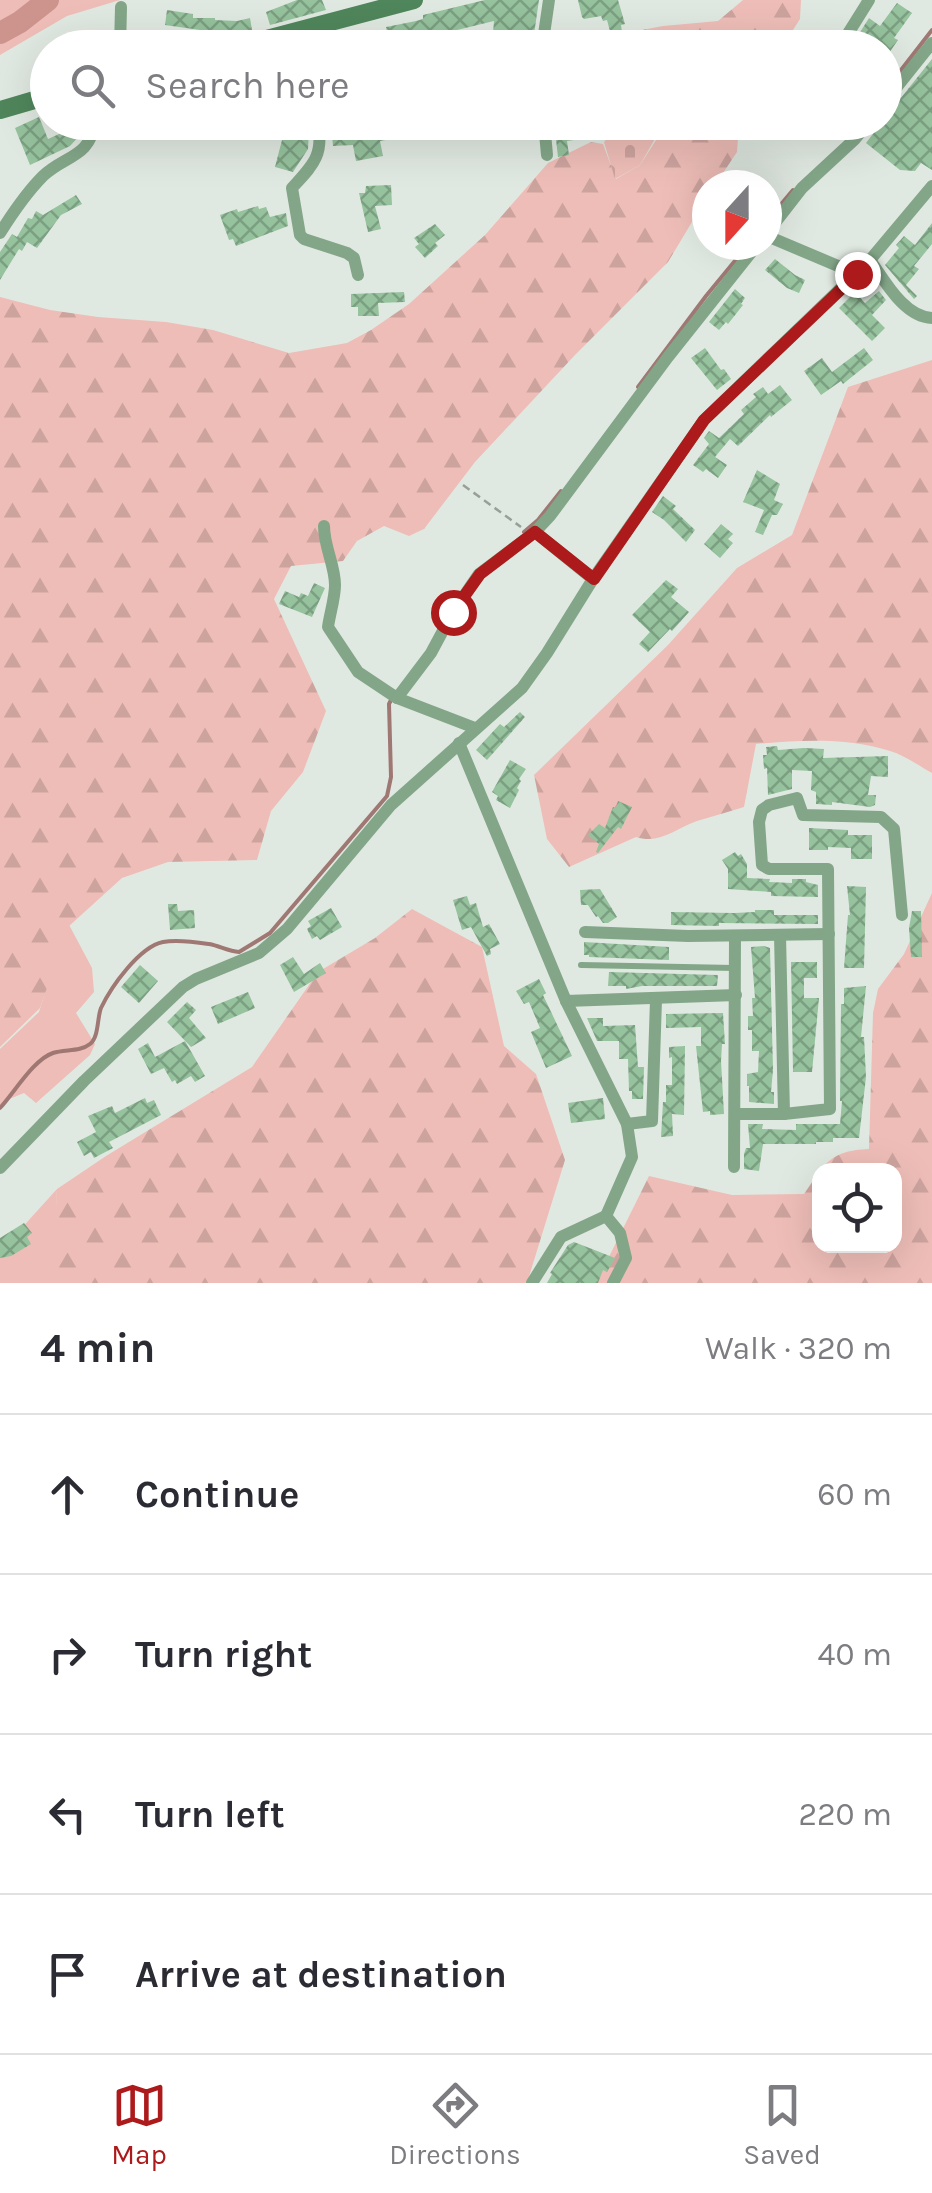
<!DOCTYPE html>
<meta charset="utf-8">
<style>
:root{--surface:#fff;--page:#f7f7f7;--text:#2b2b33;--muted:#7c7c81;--line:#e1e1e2;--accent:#ac1a1b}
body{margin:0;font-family:Karla,sans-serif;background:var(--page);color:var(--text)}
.controls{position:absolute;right:30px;bottom:30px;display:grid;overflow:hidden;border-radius:20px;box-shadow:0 10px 40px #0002}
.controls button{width:90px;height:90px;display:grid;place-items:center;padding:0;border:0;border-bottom:2px solid var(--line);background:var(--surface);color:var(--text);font:50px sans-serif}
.compass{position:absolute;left:692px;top:170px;width:90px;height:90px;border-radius:50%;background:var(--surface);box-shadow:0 10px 40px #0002;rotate:201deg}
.stop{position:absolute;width:30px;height:30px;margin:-22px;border:8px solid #ac1a1b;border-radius:50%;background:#fff}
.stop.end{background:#ac1a1b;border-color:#fff;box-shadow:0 2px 10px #0008}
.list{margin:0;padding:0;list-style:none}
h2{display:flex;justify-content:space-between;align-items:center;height:130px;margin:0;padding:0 40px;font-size:42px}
h2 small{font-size:32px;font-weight:400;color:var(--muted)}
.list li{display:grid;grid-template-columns:65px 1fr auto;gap:30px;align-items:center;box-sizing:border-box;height:160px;padding:0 40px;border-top:2px solid var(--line)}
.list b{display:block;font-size:38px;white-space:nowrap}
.list em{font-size:32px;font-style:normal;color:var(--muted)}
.icon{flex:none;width:55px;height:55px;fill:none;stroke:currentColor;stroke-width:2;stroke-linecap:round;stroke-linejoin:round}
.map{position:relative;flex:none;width:932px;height:1283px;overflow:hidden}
.search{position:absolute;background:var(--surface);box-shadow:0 10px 40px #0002;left:30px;right:30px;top:30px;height:110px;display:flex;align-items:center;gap:25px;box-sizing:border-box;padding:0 35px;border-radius:55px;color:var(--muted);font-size:38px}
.sheet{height:770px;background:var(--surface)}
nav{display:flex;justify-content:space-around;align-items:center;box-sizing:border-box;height:140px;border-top:2px solid var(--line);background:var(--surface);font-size:28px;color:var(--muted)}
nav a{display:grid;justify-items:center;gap:5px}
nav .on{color:var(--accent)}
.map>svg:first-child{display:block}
.green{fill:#eebdb7}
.forest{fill:url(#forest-firs)}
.cemetery{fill:url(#cemetery-stones)}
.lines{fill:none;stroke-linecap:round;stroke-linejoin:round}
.stream{stroke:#9f7873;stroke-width:4}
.river{stroke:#cd948d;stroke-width:22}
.building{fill:url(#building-cross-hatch)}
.path{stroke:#989f99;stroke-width:2.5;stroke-dasharray:8 5;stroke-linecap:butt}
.service{stroke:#83a688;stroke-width:6}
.minor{stroke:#83a688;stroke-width:12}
.secondary{stroke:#50865b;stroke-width:18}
.route{stroke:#ac1a1b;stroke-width:12}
</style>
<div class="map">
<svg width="932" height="1283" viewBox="0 0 932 1283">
<defs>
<pattern id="forest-firs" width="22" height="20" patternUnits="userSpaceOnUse" patternTransform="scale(2.5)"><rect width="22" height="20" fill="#eebdb7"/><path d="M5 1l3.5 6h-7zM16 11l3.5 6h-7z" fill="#cda39e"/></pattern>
<pattern id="cemetery-stones" width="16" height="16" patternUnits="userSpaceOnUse" patternTransform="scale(2.5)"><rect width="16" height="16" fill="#eebdb7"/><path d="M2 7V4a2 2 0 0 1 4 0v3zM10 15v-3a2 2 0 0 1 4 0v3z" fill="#cda39e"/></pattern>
<pattern id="building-cross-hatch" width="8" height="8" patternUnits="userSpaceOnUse" patternTransform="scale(2.5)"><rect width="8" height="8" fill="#96c29d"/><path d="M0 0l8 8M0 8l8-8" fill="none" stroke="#7b9f81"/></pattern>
</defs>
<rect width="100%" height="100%" fill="#e0e9e1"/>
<g class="green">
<polygon points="0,0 120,0 67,16 0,55"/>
<polygon points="67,921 92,968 94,992 76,1013 95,1044 90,1055 36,1103 24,1093 7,1100 0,1108 0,1049 39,1012"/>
<polygon points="57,1189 54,1283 0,1283 0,1252"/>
</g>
<g class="forest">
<polygon points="743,0 801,0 800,19 782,47 571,48 567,44 663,26 718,21"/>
<polygon points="667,123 739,123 737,152 715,185 707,185 707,197 668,262 575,355 475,462 424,529 409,536 384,526 357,541 343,561 291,566 274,599 326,711 303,772 271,811 257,860 168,862 122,878 68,927 40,1008 0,1047 0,297 50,310 98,317 166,322 213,330 289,353 347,343 371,330 409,304 485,235 548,163 591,142 603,144 616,179 640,165"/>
<path d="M932,360V773C919,766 904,755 890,751C849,737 798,740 756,744L744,807C729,812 713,816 697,821C676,828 660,845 636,837L569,867L547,839L534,775L668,645L737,568L792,535L848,387Z"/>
<path d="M932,893V1283H596L649,1176L732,1195L804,1194L819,1172L820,1246H894V1170H821C833,1153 849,1150 869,1149L873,1013L878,989L904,954Z"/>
<polygon points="412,909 482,947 504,1046 536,1074 565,1160 527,1283 54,1283 53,1260 57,1189 106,1156 252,1067 318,972 375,938"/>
</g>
<polygon class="cemetery" points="619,123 664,123 640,165 615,179 604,142"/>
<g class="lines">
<g class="stream">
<polyline points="884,92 932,30"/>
<polyline points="847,139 860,122"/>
<polyline points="767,221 793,190"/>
<polyline points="638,387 706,296 748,245"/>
<polyline points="524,532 538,520 561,491"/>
<path d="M0,1108C14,1093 34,1059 53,1053C65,1049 80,1052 90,1044C99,1037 97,1018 101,1008C111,987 139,947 163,942C177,939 196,942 209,944C220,946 228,951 239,952L270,933L387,796L391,777L389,704L392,698"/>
</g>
<polyline class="river" points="0,33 20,22 48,0"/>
</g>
<g class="building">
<polygon points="297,0 322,0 326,10 270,25 266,12"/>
<polygon points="485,0 539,0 532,48 492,45 494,21 457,30 459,44 457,45 457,48 430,48 425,30 403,35 405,44 390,46 386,27 416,21 423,19 423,15"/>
<polygon points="578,0 618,0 625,24 621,25 622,32 611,35 607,20 603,21 601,16 584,19 582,17"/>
<polygon points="897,3 912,13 894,38 898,40 889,53 884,48 872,48 857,37 869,18 880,26"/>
<polygon points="167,10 193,14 193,18 215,18 215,20 237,21 250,18 252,30 215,41 215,44 199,44 200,30 165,25"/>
<polygon points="932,59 932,170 921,163 915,171 900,170 866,143 882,122 884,122 884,119"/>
<polygon points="39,117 48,139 77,126 81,134 70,146 30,165 15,128"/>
<polygon points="245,122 286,122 283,131 309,130 308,149 293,172 275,167 282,140 262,134 269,132 245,125"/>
<polygon points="342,122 352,122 352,125 401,122 404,137 380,141 383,156 356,161 353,145 333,146 332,135 336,134 336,128 342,127"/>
<polygon points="554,122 614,122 614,127 574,135 574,140 567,141 569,155 558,157"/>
<polygon points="391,185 392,205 375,206 381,229 368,232 359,193 365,193 366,186"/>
<polygon points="76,195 82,204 61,215 37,248 27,242 22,251 19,249 0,280 0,252 12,234 17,237 28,218 32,219 36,211 43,215"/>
<polygon points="258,206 259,209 266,207 270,217 286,213 288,226 236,246 233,239 229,240 220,215 237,209 238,212"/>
<polygon points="932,223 932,244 914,266 919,269 906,285 917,296 914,299 885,265 899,248 896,245 904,236 915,245"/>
<polygon points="435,224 445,235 435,243 438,246 425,258 415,247 419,244 414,238"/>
<polygon points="775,259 795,275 805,280 799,293 787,288 765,270"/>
<polygon points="735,289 745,298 741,304 743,305 728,324 726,322 719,330 709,322"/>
<polygon points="879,291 886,300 872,315 885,328 872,341 839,308 855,292 865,303"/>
<polygon points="404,292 405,302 378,303 379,316 358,316 358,307 351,307 351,294"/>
<polygon points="705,348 721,370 724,369 731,379 717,390 691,358"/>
<polygon points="864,348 873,360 843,384 841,381 821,395 804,371 822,358 832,372"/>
<polygon points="780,385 792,400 771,417 770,415 738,446 730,439 715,457 727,465 718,478 706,469 703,472 693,465 709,444 704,438 709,431 719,438 744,414 741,410 756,397 753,394 763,387 768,394"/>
<polygon points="757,470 780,484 774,500 783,504 777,515 772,515 763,535 755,532 764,510 743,502"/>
<polygon points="663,496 676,506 673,509 695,530 686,542 664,520 652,512"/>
<polygon points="721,524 733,534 728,539 733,543 720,558 704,544"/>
<polygon points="666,580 678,589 671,597 689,612 672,631 670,629 648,652 639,644 650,632 632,615"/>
<polygon points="314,583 325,588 312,617 279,604 285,591 299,597 301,593 308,596"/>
<polygon points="520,712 525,717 487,760 476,750 500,724 504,727"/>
<polygon points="777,746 778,750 804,748 824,749 823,758 888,756 888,777 871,776 868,795 876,795 875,805 870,807 832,802 832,805 816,804 816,792 811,790 812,771 792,770 792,789 768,795 767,768 764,769 763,755 767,755 766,747"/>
<polygon points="510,760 526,769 519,779 521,781 517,788 519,790 510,808 496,800 498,796 492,792"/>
<polygon points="618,801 632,807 621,829 618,827 598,853 596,852 599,844 588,835 599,824 605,828 613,807 616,808"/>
<polygon points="809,828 848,830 848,835 872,835 872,859 851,859 851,848 828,847 828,850 809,850"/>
<polygon points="735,852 738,856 741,854 747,864 747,878 770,879 769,882 792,883 792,879 806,879 806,882 818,885 818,897 771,896 771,892 728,889 728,869 722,860"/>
<polygon points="847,886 866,887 864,968 844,968 848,915 850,915"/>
<polygon points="600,889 617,917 608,923 603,923 598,916 596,917 588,905 581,905 580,890"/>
<polygon points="467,896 470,905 476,903 483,927 489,924 500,944 490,949 491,954 487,956 471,927 462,930 453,900"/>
<polygon points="168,904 177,904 178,911 194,910 195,928 170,930"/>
<polygon points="331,908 342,927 320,940 317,936 312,939 307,929 311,926 308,921"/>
<polygon points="755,910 774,910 774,915 818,915 818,924 719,923 719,926 671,925 671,912 734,913 755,912"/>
<polygon points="912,911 921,911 922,957 911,957 909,928"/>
<polygon points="584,942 669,947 669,960 589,957 589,955 584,955"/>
<polygon points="764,946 770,948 773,1070 771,1092 774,1092 774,1104 749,1102 749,1086 747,1086 747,1074 758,1072 759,1051 752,1051 752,1030 748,1030 748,1016 753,1016 752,998 755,998 751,947"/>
<polygon points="293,957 304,974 320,963 326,973 294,992 280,965"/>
<polygon points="791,962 817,962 817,978 804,978 804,998 819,998 812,1072 793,1072"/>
<polygon points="140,965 158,981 139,1003 121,987"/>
<polygon points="609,972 718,975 717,986 642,986 626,989 626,986 608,986"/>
<polygon points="539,979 546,993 543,995 572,1056 546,1068 531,1032 540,1028 529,1002 524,1004 516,991"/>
<polygon points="866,986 861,1037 864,1037 866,1077 859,1138 833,1138 833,1142 816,1142 816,1144 763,1144 759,1171 744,1169 744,1154 746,1148 750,1148 748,1124 763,1124 762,1129 796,1130 796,1124 840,1124 842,1101 840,1101 841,1004 844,1004 844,988"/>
<polygon points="248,992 255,1008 218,1024 211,1007"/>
<polygon points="187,1002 196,1010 189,1018 206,1038 191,1047 167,1022"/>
<polygon points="723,1013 725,1044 722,1044 721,1061 724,1114 710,1115 710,1111 703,1112 696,1046 701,1046 701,1027 666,1028 666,1014"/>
<polygon points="587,1018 603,1018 603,1026 635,1025 638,1067 644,1067 643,1099 632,1099 632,1091 629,1091 628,1059 619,1059 619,1041 597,1041"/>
<polygon points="185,1041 205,1076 195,1082 191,1076 177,1084 175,1080 172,1082 164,1068 151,1074 138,1049 148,1043 155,1057"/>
<polygon points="685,1046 684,1115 672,1114 673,1136 661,1137 663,1102 666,1102 666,1085 672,1085 672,1057 669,1058 669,1047"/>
<polygon points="145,1098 147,1103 154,1100 161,1115 109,1142 113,1148 94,1158 91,1152 84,1156 77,1142 96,1132 88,1116 112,1106 115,1113"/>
<polygon points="603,1098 605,1119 571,1123 568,1103"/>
<polygon points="24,1223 32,1233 27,1237 31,1244 11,1256 0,1258 0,1238"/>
<polygon points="574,1242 615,1258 607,1272 603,1270 598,1283 547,1283 552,1274 550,1273 568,1245"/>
</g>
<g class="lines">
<polyline class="path" points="463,485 521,527"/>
<polyline class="service" points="581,965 734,968"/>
<g class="minor">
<polyline points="292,32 296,48"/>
<polyline points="120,48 121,7"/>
<polyline points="542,48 549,0"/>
<polyline points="839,48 869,0"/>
<polyline points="884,103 932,43"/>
<path d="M318,122C324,156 313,165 292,188L300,235L304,239L347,253L354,258L358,275"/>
<polyline points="544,122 547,155"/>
<path d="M0,233C12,214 27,192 43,176C65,155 90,158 95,122"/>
<polyline points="767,233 802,188 855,139 869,122"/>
<polyline points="767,236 857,274"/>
<path d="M870,260C885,281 904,317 932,318"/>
<path d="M324,526C324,547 335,565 335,585C335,598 330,613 328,627L358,672L397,698L475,728"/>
<polyline points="535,532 593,579"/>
<polyline points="397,698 431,653 453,612 479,574 535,532 550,516 668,357 757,245"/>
<polyline points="459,743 566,1001 627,1124 632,1157 606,1216 620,1233 626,1258 613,1283"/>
<polyline points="585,932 688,936 829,934"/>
<polyline points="780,935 784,1114"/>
<polyline points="566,1001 736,995"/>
<polyline points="736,1114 784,1114 830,1109 828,869 769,869 762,865 759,822 762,810 769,805 797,798 803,815 881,817 894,829 902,915"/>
<polyline points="627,1124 652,1121 656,1000"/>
<polyline points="734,1167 735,936"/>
<polyline points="0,1168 84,1081 183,987 196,979 259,953 287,929 391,805 522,688 547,653 593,579 704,420 870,260 932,186"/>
<polyline points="532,1283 561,1237 606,1216"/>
</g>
<g class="secondary">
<polyline points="232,48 414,0"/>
<polyline points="0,110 48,96"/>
</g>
</g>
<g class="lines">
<polyline class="route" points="453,612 480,574 535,532 594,579 704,420 857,274"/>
</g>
</svg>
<div class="controls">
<button><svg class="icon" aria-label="locate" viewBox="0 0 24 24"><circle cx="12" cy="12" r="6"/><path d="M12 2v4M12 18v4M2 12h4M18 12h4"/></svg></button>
</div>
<svg class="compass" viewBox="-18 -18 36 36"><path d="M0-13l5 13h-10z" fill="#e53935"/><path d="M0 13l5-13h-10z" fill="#7c7c81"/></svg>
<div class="stop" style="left:453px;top:612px"></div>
<div class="stop end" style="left:857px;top:274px"></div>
<div class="search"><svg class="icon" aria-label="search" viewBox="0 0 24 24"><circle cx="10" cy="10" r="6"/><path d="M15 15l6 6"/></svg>Search here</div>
</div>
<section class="sheet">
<h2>4 min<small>Walk · 320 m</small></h2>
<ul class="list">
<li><svg class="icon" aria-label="ahead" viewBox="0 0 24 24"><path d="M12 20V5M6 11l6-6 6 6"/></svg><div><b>Continue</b></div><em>60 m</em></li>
<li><svg class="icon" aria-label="right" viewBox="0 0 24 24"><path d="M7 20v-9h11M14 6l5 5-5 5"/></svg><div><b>Turn right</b></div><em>40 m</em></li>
<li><svg class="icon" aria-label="left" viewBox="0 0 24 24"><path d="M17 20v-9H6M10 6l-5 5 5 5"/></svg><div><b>Turn left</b></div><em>220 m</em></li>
<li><svg class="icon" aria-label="arrive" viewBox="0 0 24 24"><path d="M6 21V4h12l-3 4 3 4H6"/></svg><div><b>Arrive at destination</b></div></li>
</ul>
</section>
<nav>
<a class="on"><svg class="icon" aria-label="map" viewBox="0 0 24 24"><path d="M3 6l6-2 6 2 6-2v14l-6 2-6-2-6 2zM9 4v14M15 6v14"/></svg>Map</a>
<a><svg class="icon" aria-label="directions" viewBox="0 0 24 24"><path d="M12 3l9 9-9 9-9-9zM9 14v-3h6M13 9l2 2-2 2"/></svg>Directions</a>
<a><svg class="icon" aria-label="saved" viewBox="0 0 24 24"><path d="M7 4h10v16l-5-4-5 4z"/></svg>Saved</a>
</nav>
